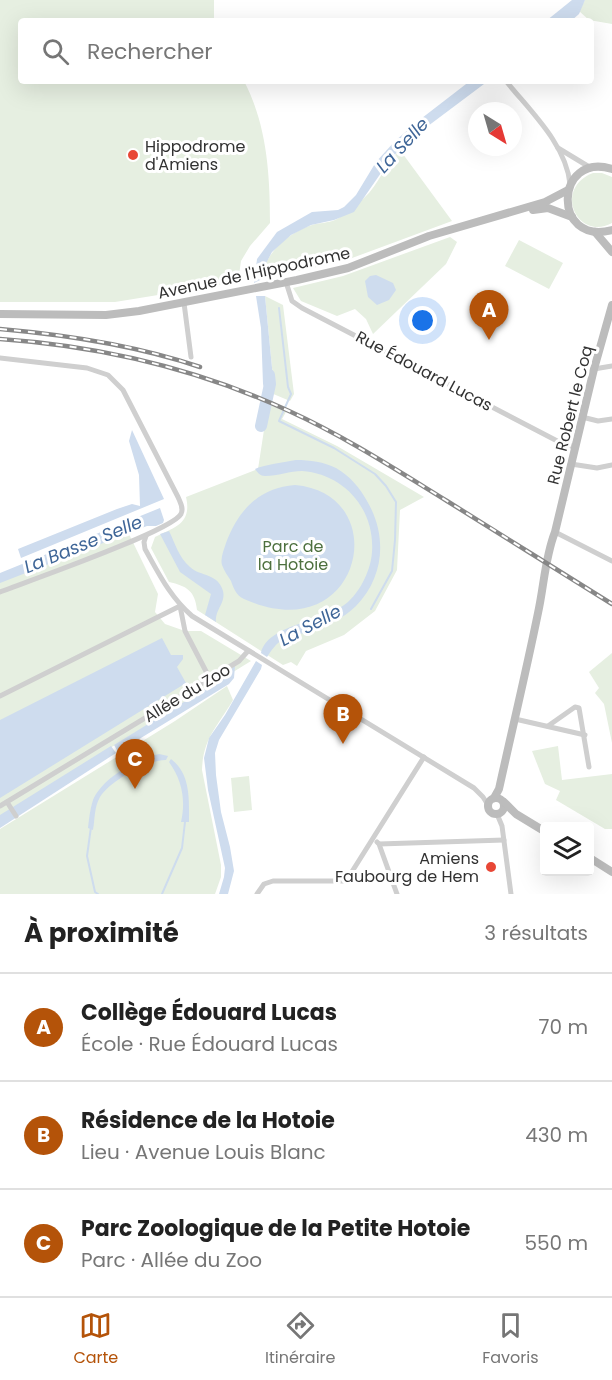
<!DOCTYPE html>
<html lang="fr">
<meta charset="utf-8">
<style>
:root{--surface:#fff;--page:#f2f2f2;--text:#222;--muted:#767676;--line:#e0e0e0;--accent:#b45309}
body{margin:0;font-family:Poppins,sans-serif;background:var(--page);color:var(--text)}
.controls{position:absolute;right:18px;bottom:18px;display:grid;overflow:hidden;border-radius:6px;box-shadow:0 6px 24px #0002}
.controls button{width:54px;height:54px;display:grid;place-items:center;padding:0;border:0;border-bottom:2px solid var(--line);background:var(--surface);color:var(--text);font:30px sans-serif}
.compass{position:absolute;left:468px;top:102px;width:54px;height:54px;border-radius:50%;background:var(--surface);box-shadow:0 6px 24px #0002;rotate:143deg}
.you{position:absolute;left:423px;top:321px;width:21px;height:21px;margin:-15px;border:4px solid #fff;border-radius:50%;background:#1a73e8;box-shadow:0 0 0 9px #1a73e833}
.badge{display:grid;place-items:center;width:39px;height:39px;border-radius:50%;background:var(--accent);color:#fff;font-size:20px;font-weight:700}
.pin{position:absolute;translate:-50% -50px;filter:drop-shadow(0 2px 3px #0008)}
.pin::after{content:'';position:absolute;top:32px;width:21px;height:18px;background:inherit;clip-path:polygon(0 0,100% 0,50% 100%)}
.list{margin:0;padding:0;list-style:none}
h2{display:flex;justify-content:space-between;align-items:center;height:78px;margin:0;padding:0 24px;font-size:26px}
h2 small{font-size:20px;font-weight:400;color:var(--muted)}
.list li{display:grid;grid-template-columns:39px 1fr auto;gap:18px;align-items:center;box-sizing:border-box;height:108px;padding:0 24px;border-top:2px solid var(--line)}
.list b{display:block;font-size:22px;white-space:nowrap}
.list p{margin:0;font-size:20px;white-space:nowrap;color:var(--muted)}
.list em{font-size:20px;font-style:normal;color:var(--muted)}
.icon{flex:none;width:33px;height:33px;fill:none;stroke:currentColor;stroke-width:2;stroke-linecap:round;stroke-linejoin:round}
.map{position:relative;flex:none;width:612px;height:894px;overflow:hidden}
.search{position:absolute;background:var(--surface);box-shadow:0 6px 24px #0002;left:18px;right:18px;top:18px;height:66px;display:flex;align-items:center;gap:15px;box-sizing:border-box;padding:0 21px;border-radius:6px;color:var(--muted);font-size:22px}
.sheet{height:402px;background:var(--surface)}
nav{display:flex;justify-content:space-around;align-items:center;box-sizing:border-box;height:84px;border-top:2px solid var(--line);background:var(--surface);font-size:16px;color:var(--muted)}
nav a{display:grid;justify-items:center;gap:3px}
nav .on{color:var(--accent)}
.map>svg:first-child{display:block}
.green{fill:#e6efe1}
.water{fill:#cedcee}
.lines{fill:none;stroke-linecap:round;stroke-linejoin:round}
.stream{stroke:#cedcee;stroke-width:2}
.river{stroke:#cedcee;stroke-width:12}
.street{stroke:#cfcfcf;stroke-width:5}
.secondary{stroke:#bcbcbc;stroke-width:8}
.rail-casing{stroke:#878787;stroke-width:4.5}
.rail{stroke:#fff;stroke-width:2;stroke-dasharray:7;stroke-linecap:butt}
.poi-dot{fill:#e84736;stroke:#fff;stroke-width:2}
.labels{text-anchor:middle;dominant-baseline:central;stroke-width:6;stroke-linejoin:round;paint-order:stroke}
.poi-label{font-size:16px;fill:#323232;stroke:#fff;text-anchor:start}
.street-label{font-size:16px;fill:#323232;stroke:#fff}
.park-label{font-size:16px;fill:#4d703e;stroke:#fff}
.water-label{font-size:18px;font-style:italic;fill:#3e6597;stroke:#fff}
</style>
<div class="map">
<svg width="612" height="894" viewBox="0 0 612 894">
<rect width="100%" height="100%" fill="#fff"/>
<g class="green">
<path d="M0,0H214V21H21V81H244C267,125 270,174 270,223L250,246L241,261L238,282L115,302H0Z"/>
<polygon points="585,0 612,0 612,24 589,20 579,11"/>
<path d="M400,150L452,221L344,261L262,279C263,254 289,232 312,225C319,223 328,223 335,220C345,215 356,205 364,198C379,185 385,163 400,150Z"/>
<path d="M593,173H602L612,177V223C578,242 552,189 593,173Z"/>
<polygon points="450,237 457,242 446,264 373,334 366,319 355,309 337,316 301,301 293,288 343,276"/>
<polygon points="519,240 563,263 549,289 505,266"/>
<polygon points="265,296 283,305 294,394 290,401 271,393 274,388"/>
<path d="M268,404L286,412L282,419L337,446L424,497L400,510L397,570L375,611L344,635L306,651L297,666L291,662L283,665L197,610C195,591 187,586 169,582L151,548L155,537C176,527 192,523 186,497L258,469Z"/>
<polygon points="127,530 158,594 155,612 165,624 185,631 201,631 251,661 0,816 0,582"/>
<polygon points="612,653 612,743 604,704 595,693 599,688 589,672"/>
<path d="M227,686L233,700C218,726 203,738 202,770L221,865V877L215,894H0V829L175,721Z"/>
<polygon points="558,746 562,780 612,774 612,829 605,829 556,800 560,791 545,784 532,751"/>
<polygon points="249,776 252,810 234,812 231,778"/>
</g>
<g class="water">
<polygon points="572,0 585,0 579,14 571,21 546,21"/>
<polygon points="470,81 488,81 424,129 392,157 354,212 334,220 311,225 291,235 272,252 262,271 262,279 254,283 257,259 277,232 312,212 338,210 344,207 356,195 376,162 395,141 422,118"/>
<polygon points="376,275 393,283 396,290 389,300 377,305 368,297 365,281 370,276"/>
<polygon points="256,296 265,296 274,388 271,393 265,390 263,384 261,328"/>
<polygon points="132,430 164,499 21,558 18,549 117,509 132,504 140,506 139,475 129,441"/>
<path d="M296,460C310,460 324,462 336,468C350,476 360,488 367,501C387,535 385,576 356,606C343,619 326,626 309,632C300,634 291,635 283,640C276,643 271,651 267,657L261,653C268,623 327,622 349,601C361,590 371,569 372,552C375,509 344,474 302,471C290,471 278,476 265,476C260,476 258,473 255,469C263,465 285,462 296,460Z"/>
<path d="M295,485C396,494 361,652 244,599C236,595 234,589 231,581C228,576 224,571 222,565C220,558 224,550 226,543C238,511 258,488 295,485Z"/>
<polygon points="160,508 164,520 163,523 156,526 147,526 0,583 0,573"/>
<path d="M169,531C175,543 179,558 190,567C201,577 218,573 223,591C226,603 215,609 216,622L205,615L211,594L180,572L160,534Z"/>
<polygon points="162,638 171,655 183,655 183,659 177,667 186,683 0,798 0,720"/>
<polygon points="256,661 262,665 261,669 219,740 215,753 216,775 221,812 230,847 234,871 228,894 219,894 224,877 225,868 208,790 204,758 209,738 225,715"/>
<polygon points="235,666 234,678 229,684 118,752 114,745 226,676 228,671"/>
<polygon points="111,746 116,753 0,828 0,815"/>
<path d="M159,754L168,756L166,760C147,760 110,781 100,797C94,807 95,820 93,830L88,828C89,819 90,809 93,800C103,777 136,760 159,754Z"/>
<path d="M171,759C191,774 189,800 189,822H181C186,800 182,780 169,762Z"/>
</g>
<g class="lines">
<g class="stream">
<polyline points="279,308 288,387 291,394 279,421 334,448 375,474 386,486 396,502 395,540 392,571 371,609"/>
<polyline points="91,827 87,856 95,892 98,894"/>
<polyline points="162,894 182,848 185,822"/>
</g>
<polyline class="river" points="261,426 270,384 269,375"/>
<g class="street">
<path d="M506,81C530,111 566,144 570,184"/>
<polyline points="558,148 591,168"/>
<polyline points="286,282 292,301 302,308 563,444 575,447"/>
<polyline points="184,303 191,357"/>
<path d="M0,358L87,368L108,375L123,390L178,497C180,502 184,508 181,514C172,531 26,582 0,592"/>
<polyline points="594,369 612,366"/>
<polyline points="582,417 598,421 612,419"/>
<polyline points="571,464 597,468 612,465"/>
<polyline points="555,532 612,561"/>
<path d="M146,536L144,542L145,549C159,574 170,597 192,616L474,788L483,797L488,805"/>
<polyline points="0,696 180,606 185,631 210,679"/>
<polyline points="515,719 585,735"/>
<polyline points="548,726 575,707 579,708 589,767"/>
<polyline points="7,802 16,816"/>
<polyline points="0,806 239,661 248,651"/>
<polyline points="497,814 502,826 511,894"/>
<polyline points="377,842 379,844 397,894"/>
<polyline points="379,844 504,840"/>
<polyline points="257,894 264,884 273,881 343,881 348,878 424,757"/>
</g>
<g class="secondary">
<path d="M612,169C555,151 551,246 612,230"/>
<polyline points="533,210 548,208 572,217"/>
<polyline points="595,232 612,252"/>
<polyline points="0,314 106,315 139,311 297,280 348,268 429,236 545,202 568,190"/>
<circle cx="496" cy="806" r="8"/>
<path d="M494,798L499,789C512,730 526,672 538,613C544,586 545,557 555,532L594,369L612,305"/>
<polyline points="504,802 516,814 544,831"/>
<polyline points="590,858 612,872"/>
</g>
<g class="rail-casing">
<g id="rail">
<path d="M0,329C68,335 135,345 200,367"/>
<path d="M0,339C100,346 198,369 289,411C344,436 395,469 447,501C502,535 557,570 612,604"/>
</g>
</g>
<use href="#rail" class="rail"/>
</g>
<g class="poi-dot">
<circle cx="133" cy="155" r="6"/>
<circle cx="491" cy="867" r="6"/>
</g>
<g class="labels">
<g class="poi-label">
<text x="145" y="146">Hippodrome<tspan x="145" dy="18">d'Amiens</tspan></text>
<text x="479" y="858" text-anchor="end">Amiens<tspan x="479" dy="18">Faubourg de Hem</tspan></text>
</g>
<g class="street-label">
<text transform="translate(254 273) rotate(-12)">Avenue de l'Hippodrome</text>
<text transform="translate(424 371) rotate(28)">Rue Édouard Lucas</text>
<text transform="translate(570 415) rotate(-76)">Rue Robert le Coq</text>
<text transform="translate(187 693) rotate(-31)">Allée du Zoo</text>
</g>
<g class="park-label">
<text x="293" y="546">Parc de<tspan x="293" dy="18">la Hotoie</tspan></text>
</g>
<g class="water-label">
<text transform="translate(402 145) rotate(-47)">La Selle</text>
<text transform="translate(83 544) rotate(-22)">La Basse Selle</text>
<text transform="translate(310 625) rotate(-28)">La Selle</text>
</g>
</g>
</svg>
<div class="controls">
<button><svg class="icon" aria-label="layers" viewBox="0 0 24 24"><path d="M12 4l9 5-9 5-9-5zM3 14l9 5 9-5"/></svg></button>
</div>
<svg class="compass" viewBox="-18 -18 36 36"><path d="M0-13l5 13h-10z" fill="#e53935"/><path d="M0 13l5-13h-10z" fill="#767676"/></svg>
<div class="you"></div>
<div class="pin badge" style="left:489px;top:340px">A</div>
<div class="pin badge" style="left:343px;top:744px">B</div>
<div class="pin badge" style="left:135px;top:789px">C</div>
<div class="search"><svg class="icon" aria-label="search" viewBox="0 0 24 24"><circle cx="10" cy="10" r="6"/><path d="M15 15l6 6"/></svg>Rechercher</div>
</div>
<section class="sheet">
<h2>À proximité<small>3 résultats</small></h2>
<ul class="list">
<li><span class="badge">A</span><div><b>Collège Édouard Lucas</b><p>École · Rue Édouard Lucas</p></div><em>70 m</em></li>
<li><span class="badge">B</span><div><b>Résidence de la Hotoie</b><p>Lieu · Avenue Louis Blanc</p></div><em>430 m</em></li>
<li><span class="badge">C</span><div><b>Parc Zoologique de la Petite Hotoie</b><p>Parc · Allée du Zoo</p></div><em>550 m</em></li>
</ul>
</section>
<nav>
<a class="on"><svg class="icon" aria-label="map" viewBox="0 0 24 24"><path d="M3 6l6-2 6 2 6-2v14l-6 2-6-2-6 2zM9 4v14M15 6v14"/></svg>Carte</a>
<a><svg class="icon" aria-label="directions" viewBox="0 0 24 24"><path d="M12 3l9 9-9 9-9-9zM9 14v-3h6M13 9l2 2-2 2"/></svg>Itinéraire</a>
<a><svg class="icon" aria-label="saved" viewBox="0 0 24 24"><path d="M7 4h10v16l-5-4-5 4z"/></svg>Favoris</a>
</nav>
